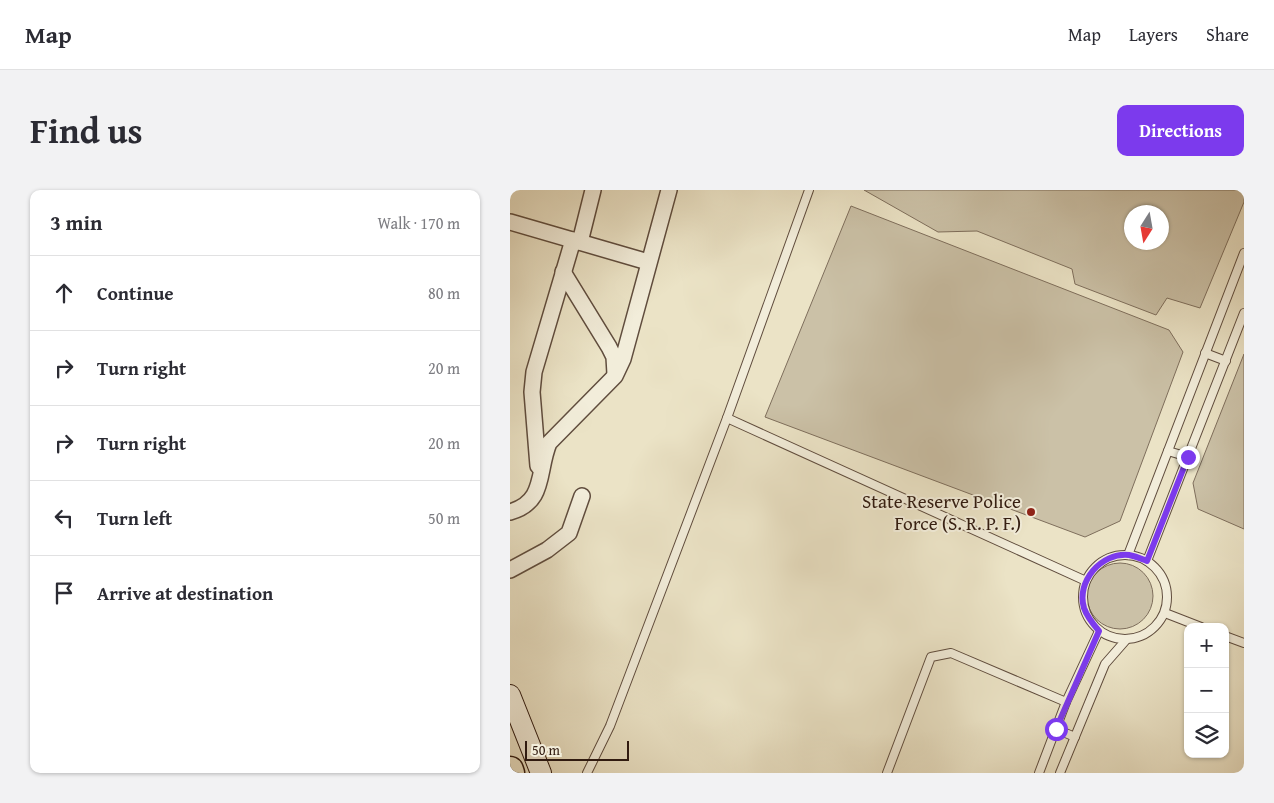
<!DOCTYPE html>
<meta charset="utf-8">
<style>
:root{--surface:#fff;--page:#f2f2f3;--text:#2b2b33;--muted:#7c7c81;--line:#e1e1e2;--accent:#7c3aed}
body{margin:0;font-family:"Gentium Book Plus",serif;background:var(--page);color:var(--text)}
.controls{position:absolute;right:15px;bottom:15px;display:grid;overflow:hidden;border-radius:10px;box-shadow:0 1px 4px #0004}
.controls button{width:45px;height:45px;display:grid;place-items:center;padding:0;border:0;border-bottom:1px solid var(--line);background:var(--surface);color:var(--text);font:25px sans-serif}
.compass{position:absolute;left:614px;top:15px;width:45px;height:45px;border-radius:50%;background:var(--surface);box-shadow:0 1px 4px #0004;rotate:191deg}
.scale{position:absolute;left:15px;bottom:12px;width:104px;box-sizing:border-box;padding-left:5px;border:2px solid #311b10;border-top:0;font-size:14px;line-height:18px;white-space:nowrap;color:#311b10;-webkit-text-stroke:4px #f2edda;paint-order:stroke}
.stop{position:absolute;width:15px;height:15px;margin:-11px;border:4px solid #7c3aed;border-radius:50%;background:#fff}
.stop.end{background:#7c3aed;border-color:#fff;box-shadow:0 1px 5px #0008}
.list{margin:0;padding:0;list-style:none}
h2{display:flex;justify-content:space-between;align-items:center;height:65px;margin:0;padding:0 20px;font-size:21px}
h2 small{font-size:16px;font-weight:400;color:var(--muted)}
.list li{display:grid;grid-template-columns:32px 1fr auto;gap:15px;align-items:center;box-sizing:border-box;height:75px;padding:0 20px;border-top:1px solid var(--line)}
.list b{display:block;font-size:19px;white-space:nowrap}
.list em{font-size:16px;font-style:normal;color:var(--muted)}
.icon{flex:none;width:28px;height:28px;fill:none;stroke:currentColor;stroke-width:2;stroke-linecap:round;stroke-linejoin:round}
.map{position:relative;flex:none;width:734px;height:583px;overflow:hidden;border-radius:10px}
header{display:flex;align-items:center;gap:30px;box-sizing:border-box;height:70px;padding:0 25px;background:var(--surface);border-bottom:1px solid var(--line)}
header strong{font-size:24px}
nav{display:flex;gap:28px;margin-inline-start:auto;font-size:18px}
.intro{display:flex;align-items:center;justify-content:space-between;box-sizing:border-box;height:120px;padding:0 30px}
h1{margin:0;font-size:35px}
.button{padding:12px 22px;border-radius:10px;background:var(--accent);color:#fff;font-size:18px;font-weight:700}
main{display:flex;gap:30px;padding:0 30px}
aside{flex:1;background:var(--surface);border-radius:10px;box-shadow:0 1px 4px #0004}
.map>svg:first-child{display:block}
.green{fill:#cbc1a7;stroke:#7e6e5c;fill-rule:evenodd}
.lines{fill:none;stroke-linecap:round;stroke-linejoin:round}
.lane-casing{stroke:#604d3e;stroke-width:10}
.street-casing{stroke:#604d3e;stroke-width:18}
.secondary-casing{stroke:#311b10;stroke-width:22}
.highway-casing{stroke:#311b10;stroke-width:29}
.lane{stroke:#f2edda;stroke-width:8}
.street{stroke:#f2edda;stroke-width:15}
.secondary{stroke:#f2edda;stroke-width:20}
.highway{stroke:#ebe3c6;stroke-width:26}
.route{stroke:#7c3aed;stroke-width:6}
.poi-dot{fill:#8f2418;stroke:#f2edda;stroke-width:2}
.labels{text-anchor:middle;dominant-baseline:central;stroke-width:4;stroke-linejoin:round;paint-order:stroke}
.poi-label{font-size:19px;fill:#311b10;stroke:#f2edda;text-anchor:end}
</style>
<header>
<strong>Map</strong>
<nav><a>Map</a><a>Layers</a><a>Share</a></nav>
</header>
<div class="intro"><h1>Find us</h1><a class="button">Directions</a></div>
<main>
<aside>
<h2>3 min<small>Walk · 170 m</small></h2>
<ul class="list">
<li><svg class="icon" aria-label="ahead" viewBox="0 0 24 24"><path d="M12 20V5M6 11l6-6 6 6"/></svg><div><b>Continue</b></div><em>80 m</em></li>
<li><svg class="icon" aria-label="right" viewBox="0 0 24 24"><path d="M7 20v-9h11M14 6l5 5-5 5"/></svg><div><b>Turn right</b></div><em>20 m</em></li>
<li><svg class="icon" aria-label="right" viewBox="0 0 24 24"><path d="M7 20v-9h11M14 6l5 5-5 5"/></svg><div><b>Turn right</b></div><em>20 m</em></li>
<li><svg class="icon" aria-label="left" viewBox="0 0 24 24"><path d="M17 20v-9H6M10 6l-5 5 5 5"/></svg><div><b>Turn left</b></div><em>50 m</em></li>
<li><svg class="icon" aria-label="arrive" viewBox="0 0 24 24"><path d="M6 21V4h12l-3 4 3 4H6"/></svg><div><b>Arrive at destination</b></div></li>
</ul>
</aside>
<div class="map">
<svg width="734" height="583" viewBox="0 0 734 583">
<rect width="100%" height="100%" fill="#ebe3c6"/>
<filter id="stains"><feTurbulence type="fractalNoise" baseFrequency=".004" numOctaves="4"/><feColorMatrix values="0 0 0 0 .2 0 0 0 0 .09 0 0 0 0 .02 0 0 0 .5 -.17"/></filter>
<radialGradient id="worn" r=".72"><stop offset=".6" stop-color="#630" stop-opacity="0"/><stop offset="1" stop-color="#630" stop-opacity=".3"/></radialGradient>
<g class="green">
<path d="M354,0H734V12L690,118L657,108L646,125L565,94L562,79L467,41L428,42ZM652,22V52H622V22Z"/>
<polygon points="341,16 659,140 673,162 610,331 575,347 255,227"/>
<polygon points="734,164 734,339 688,319 683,293"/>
<circle cx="610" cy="406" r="33"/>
</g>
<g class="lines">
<g class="lane-casing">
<g id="lane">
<polyline points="695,163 716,171"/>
<polyline points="217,228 576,391"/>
<polyline points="658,261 678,267"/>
<circle cx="615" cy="407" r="42"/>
<polyline points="618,365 734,63"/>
<polyline points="637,371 734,123"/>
<polyline points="655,423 691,437"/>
<polyline points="715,446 734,453"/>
<polyline points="546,539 565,547"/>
<polyline points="77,583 100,536 217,228 299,0"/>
<polyline points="377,583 421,467 441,463 556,512"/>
<polyline points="529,583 556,512 589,441"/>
<polyline points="550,583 595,474 616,450"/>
</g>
</g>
<g class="street-casing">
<g id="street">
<polyline points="0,32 138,72"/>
<polyline points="70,52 83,0"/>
<polyline points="53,82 99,157 104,167 105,184"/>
<polyline points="28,276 22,202 24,182 63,50"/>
<path d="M0,322C36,312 27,282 39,253L105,186L113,169L159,0"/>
<polyline points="0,380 37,360 59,343 72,306"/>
</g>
</g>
<g class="secondary-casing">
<polyline id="secondary" points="0,505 31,583"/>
</g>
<g class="highway-casing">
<polyline id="highway" points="0,580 1,583"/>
</g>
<use href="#lane" class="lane"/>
<use href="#street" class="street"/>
<use href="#secondary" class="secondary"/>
<use href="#highway" class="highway"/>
</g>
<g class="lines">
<path class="route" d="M546,539L589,441C583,434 577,427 574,418C566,392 591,362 619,365C625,366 632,369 637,371L678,267"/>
</g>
<circle class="poi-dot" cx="521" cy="322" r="5"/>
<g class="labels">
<g class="poi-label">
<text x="511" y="311">State Reserve Police<tspan x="511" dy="22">Force (S. R. P. F.)</tspan></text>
</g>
</g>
<rect width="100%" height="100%" filter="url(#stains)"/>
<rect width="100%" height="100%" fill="url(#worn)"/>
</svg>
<div class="controls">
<button>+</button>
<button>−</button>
<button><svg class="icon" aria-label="layers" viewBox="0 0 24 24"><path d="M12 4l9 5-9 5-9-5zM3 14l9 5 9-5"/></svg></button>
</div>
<svg class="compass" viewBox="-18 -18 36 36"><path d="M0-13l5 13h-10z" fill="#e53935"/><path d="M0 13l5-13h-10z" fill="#7c7c81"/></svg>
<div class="scale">50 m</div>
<div class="stop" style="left:546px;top:539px"></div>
<div class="stop end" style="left:678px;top:267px"></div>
</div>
</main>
